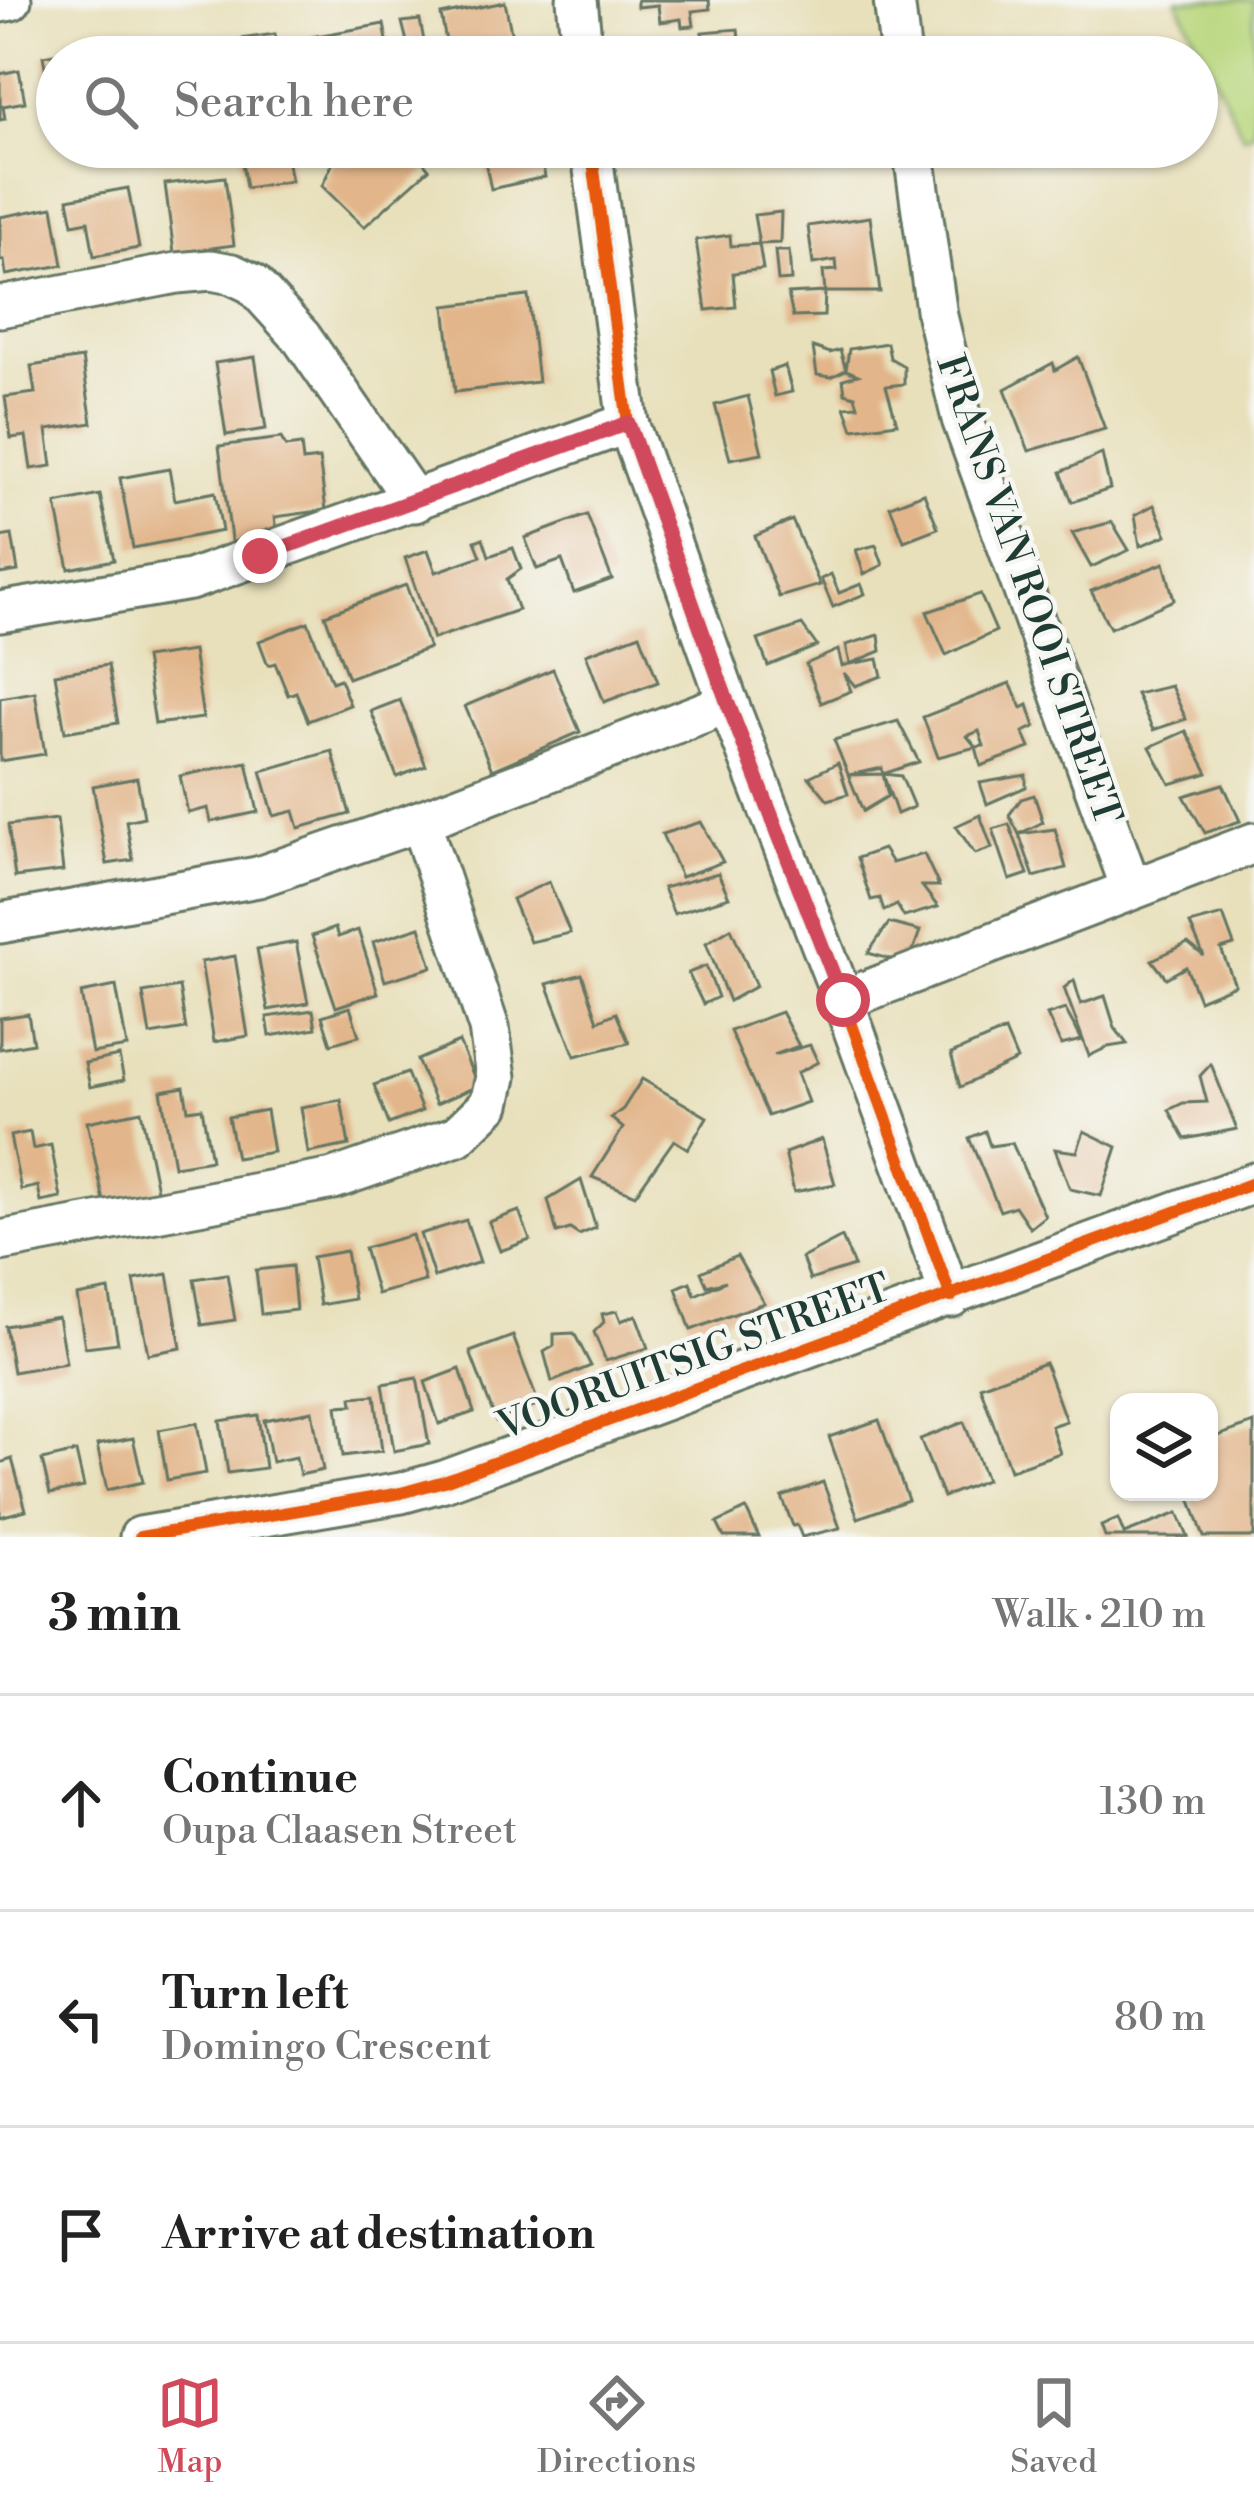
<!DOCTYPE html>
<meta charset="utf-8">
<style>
:root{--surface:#fff;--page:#f6f6f6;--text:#222;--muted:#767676;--line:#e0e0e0;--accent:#d1495b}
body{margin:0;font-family:"Libre Bodoni",serif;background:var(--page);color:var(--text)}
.controls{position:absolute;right:36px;bottom:36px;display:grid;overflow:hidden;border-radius:24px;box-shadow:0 3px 9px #0004}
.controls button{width:108px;height:108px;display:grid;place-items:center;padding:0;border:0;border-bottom:3px solid var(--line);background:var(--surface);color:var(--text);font:60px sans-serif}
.stop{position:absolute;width:36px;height:36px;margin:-27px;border:9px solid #d1495b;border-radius:50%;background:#fff}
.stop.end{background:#d1495b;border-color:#fff;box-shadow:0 3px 12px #0008}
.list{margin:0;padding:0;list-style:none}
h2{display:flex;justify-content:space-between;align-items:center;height:156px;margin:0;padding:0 48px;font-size:51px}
h2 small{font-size:39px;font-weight:400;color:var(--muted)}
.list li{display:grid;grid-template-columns:78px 1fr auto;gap:36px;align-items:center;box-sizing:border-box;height:216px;padding:0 48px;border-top:3px solid var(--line)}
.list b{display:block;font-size:45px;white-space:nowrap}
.list p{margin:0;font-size:39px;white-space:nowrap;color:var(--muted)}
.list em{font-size:39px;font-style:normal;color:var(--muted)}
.icon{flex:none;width:66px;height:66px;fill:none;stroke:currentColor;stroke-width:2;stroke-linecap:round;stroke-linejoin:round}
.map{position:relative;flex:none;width:1254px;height:1537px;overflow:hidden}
.search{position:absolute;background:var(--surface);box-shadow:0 3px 9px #0004;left:36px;right:36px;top:36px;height:132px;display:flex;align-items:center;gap:30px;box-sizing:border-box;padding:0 42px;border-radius:66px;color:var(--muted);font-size:45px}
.sheet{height:804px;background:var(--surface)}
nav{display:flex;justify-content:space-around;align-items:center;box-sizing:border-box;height:168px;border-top:3px solid var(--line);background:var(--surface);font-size:33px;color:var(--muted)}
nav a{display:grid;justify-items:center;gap:6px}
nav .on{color:var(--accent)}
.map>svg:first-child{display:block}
.pitch{fill:#b9d77e;stroke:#6c8a59;stroke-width:3}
.building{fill:#e2b58a}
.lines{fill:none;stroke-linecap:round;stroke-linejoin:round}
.minor-casing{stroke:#657663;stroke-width:45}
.minor{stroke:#fff;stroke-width:39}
.cycleway-casing{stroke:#f6f6f2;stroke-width:20}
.cycleway{stroke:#e8590c;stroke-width:12}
.route{stroke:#d1495b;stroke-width:15}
.labels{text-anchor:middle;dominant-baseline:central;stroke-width:9;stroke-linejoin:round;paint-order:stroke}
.street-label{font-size:39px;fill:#1f3d34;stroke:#f6f6f2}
</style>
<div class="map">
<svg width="1254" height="1537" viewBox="0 0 1254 1537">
<rect width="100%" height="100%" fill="#f6f6f2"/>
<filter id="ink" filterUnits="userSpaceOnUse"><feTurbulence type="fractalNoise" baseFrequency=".00833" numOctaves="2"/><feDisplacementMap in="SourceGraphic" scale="24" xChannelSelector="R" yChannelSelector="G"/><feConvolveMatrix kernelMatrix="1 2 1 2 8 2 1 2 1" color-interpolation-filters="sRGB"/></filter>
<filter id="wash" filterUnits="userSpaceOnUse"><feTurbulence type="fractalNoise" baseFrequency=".004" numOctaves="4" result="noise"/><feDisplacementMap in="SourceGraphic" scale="48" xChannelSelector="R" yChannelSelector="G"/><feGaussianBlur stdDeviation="2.7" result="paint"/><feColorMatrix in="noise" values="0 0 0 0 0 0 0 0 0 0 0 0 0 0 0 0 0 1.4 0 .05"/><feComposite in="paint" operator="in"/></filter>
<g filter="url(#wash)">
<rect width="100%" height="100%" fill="#e8e0bb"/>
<polygon class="pitch" points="1177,0 1254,0 1254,131 1243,136"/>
<g id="blocks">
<g class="building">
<polygon points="637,0 709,0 710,9 692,11 694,26 682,27 681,19 660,22 658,5 637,7"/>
<polygon points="505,2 516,57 449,57 441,15"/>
<polygon points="420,20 427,57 411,57 402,22"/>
<polygon points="384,24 390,57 315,57 311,37"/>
<polygon points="738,29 740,50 703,53 702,32"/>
<polygon points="275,34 277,43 297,40 300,57 237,57 234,40"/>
<polygon points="206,42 209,57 176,57 174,48"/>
<polygon points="112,44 115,57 57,57 55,120 43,56"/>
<polygon points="870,47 871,57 810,57 810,54"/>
<polygon points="19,70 25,102 3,106 5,119 0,120 0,74"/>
<polygon points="258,147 285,147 291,181 246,188 240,150"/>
<polygon points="340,147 364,147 372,156 386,147 411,147 429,169 364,227 322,186"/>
<polygon points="482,147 539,147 545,177 491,189"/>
<polygon points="225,177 234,245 174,253 165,184"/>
<polygon points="128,188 139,248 94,256 88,221 73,224 68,199"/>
<polygon points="53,207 63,265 6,275 4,260 0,261 0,217"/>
<polygon points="781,212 780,243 759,244 763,269 733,273 736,307 706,310 696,240 730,235 731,246 759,244 754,215"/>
<polygon points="870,217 880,292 825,292 824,316 793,317 788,294 825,292 823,271 837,270 836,260 813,264 808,226"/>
<polygon points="775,251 789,251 791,280 778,281"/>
<polygon points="528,296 538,382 455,392 445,306"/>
<polygon points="887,343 890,358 904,366 904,384 886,386 897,423 853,429 845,407 858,406 855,396 845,393 843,379 858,375 846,370 831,377 817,375 813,347 830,353 840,350 846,370 849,349"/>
<polygon points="255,357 266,429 226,435 215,363"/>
<polygon points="1078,357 1105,429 1029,451 1005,389 1053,363 1055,370"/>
<polygon points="82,358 92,423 47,430 52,466 31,469 26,436 11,438 5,397 35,393 31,366"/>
<polygon points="785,366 792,392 775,396 769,371"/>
<polygon points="748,396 762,453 730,459 715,405"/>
<polygon points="281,438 286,447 301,445 303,461 319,459 326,510 275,517 278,541 232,547 219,446"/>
<polygon points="1102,454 1110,489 1072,502 1061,472"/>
<polygon points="169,469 175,500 215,492 222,531 133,548 120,478"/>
<polygon points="924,493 938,528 904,541 890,506"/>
<polygon points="100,495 114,560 69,569 56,504"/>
<polygon points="1154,505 1167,535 1140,546 1135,515"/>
<polygon points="587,515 612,579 574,593 562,560 537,569 525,538"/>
<polygon points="792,520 820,585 779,597 755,536"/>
<polygon points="1112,522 1129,550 1091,567 1072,533"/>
<polygon points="12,535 18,571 0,574 0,537"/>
<polygon points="483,538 489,556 513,548 521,569 507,579 518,610 433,639 405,558 428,550 436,572 481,556 475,541"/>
<polygon points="876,545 883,565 864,574 856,550"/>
<polygon points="1164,563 1174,600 1110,628 1091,591"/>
<polygon points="831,574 839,593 861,584 865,594 833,607 821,579"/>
<polygon points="406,585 429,648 348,678 325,615"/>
<polygon points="980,594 996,631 946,655 927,612"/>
<polygon points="308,622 332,682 340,679 350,705 308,721 296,692 288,695 275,663 268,665 259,641"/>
<polygon points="802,625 817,646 768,666 758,640"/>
<polygon points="640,634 658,682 604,702 586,654"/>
<polygon points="879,635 881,651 850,664 878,659 882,676 855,686 844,673 851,691 821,703 806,664 838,650 842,666 850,664 846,645"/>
<polygon points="193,651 203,718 155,724 145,658"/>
<polygon points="108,665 118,723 65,732 55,674"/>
<polygon points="553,669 580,732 492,770 465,706"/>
<polygon points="1010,683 1022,708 1028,705 1035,727 1023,732 1030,748 981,766 976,747 984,746 979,731 967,736 976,747 938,757 923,717"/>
<polygon points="1171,686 1186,719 1153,730 1136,694"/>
<polygon points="35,692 45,754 0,761 0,698"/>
<polygon points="400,700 426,766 397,777 371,711"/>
<polygon points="898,721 919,762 883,774 882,768 849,775 883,774 888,796 863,811 834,740"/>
<polygon points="1186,731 1208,773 1170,784 1150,747"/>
<polygon points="332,751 350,814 299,828 294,811 274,816 261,771"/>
<polygon points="247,762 258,812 211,822 208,808 188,813 180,776"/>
<polygon points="838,763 848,794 828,800 809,777"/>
<polygon points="883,774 901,776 914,807 897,814"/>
<polygon points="1026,775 1026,787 987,804 980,783"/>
<polygon points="137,778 144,817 126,821 133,860 107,864 93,786"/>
<polygon points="1223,784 1240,821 1205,833 1184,796"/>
<polygon points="1034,795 1043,822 1019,834 1009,815 1021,799"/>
<polygon points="980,815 992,848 975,854 956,826"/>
<polygon points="57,819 63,871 15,877 8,825"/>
<polygon points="701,822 723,862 681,877 662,834"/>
<polygon points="1009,824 1028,874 1010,880 993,829"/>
<polygon points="1055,829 1066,868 1034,877 1019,834"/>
<polygon points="883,849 892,863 924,854 939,886 922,886 938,907 904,917 897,905 884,911 880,898 871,900 857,858"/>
<polygon points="718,873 729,897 674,914 663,888"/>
<polygon points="549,882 570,933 530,942 512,899"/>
<polygon points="1223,915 1234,945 1221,949 1235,985 1199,1000 1186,967 1166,978 1152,960 1188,943 1204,956 1190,924"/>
<polygon points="889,923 920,931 908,964 868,953"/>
<polygon points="420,927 432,967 385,981 373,942"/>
<polygon points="335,928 338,937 358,930 378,993 336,1007 312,936"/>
<polygon points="731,928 756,986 729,1001 706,943"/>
<polygon points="296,942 308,1003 268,1010 257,949"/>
<polygon points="235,956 248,1036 214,1042 201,962"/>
<polygon points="706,966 718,997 703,1004 688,973"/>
<polygon points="582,974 598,1021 616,1013 629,1043 575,1056 547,984"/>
<polygon points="1074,980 1081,1004 1105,996 1115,1028 1127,1044 1108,1047 1089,1056 1064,988"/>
<polygon points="116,986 127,1047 92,1053 81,993"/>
<polygon points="179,987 186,1029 150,1035 143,993"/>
<polygon points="350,1007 359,1036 331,1044 322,1016"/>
<polygon points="1065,1009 1082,1040 1061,1045 1047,1015"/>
<polygon points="313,1010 316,1028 270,1036 267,1017"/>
<polygon points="781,1012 799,1046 774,1055 810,1045 818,1062 797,1073 808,1102 768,1116 730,1031"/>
<polygon points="28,1014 33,1043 0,1049 0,1018"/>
<polygon points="1005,1031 1017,1060 960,1087 951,1054"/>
<polygon points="459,1042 478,1086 436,1104 417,1060"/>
<polygon points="119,1056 124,1080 90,1087 85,1063"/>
<polygon points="1211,1064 1237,1129 1185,1139 1169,1110 1183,1103 1207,1102 1200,1076"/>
<polygon points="407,1073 422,1111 389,1124 374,1085"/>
<polygon points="642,1079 707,1117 688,1149 674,1140 635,1195 592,1177 623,1128 611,1118 623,1109"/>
<polygon points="184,1087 188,1110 202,1108 211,1160 174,1166 161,1091"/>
<polygon points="341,1100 349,1145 308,1153 301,1107"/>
<polygon points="266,1110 273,1152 236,1158 228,1117"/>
<polygon points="141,1111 158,1195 105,1206 87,1122"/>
<polygon points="985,1131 990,1146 1012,1143 1045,1216 1030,1228 1015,1206 1000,1211 969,1138"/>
<polygon points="1084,1131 1117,1147 1101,1196 1070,1189 1055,1149 1077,1152"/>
<polygon points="30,1132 33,1149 51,1145 61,1198 41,1202 38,1186 21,1190 10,1136"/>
<polygon points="822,1139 835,1184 794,1192 785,1153"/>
<polygon points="581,1180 596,1228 579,1235 570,1229 557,1233 548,1200"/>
<polygon points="519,1211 530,1240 500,1251 489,1222"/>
<polygon points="466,1220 480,1262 434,1277 420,1234"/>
<polygon points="412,1235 425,1281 377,1294 364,1248"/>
<polygon points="842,1237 854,1266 810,1280 802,1258"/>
<polygon points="346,1251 354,1299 320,1305 312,1257"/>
<polygon points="737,1256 764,1303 691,1330 676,1288 690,1282 695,1295 726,1281 707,1286 701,1272"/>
<polygon points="292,1266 296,1310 261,1314 256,1270"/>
<polygon points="168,1274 181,1348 148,1354 134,1280"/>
<polygon points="227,1274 235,1320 202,1325 194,1279"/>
<polygon points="109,1290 118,1343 85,1347 77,1296"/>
<polygon points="617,1311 621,1321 636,1315 648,1348 606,1361 594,1332 604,1322 602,1314"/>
<polygon points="58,1317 66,1363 13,1372 5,1326"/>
<polygon points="574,1333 591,1366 552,1382 544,1352 554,1346 554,1334"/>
<polygon points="513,1336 539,1405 496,1421 470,1352"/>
<polygon points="1045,1363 1066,1421 1051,1426 1060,1453 1010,1470 980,1386"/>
<polygon points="460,1369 474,1412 439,1424 425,1382"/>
<polygon points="417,1378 429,1444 394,1451 383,1384"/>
<polygon points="375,1395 382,1451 343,1456 337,1406 353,1405 352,1397"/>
<polygon points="312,1411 323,1470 300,1475 296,1457 272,1462 264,1420"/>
<polygon points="258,1415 265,1468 228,1473 220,1421"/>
<polygon points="879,1420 908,1500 858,1518 829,1437"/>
<polygon points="964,1422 986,1480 943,1497 920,1439"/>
<polygon points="197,1423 206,1473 167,1480 159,1430"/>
<polygon points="1254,1423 1254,1537 1204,1537 1188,1492 1209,1492 1209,1439"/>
<polygon points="133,1438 143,1482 107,1490 97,1445"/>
<polygon points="76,1452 84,1487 50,1494 42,1460"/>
<polygon points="12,1459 26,1510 0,1517 0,1463"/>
<polygon points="823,1482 840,1528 802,1537 797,1525 793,1526 782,1497"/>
<polygon points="746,1509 759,1537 724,1537 717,1523"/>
<polygon points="1178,1513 1188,1537 1105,1537 1101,1526 1118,1519 1124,1534"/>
</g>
</g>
</g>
<g filter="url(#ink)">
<use href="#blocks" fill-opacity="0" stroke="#657663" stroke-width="3"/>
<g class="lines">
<g class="minor-casing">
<g id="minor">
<polyline points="577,0 583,57"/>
<polyline points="894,0 901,57"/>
<polyline points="0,2 11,0"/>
<polyline points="591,147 628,423 728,703 843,1000 951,1297"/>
<polyline points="913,147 937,316 962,419 1131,888"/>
<polyline points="0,307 177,273 211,270 232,274 253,284 301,337 415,502"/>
<polyline points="0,612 190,580 628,423"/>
<polyline points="0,923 258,877 420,821 728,703"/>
<polyline points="843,1000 1254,843"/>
<polyline points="0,1241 333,1179 457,1136 490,1104 496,1077 489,1028 420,821"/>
<polyline points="140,1537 401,1493 444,1481 1254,1183"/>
</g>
</g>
<use href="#minor" class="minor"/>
<g class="cycleway-casing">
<g id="cycleway">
<polyline points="591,147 628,423 728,703 843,1000 951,1297"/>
<polyline points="140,1537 401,1493 444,1481 1254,1183"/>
</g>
</g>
<use href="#cycleway" class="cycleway"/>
</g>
</g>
<g class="lines" filter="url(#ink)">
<polyline class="route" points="260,556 628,423 728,704 843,1000"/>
</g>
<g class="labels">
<g class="street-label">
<text transform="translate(1028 590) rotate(71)">FRANS VAN ROOI STREET</text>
<text transform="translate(694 1358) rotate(-20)">VOORUITSIG STREET</text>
</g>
</g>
</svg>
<div class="controls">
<button><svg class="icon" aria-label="layers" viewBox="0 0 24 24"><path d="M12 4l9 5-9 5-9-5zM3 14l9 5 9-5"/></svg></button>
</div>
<div class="stop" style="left:843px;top:1000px"></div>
<div class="stop end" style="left:260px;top:556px"></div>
<div class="search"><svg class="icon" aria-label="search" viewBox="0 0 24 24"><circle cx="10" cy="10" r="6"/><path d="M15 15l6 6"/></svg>Search here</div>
</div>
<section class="sheet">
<h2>3 min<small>Walk · 210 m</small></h2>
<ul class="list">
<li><svg class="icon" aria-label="ahead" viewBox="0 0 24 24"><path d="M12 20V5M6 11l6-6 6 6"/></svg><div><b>Continue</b><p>Oupa Claasen Street</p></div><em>130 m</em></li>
<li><svg class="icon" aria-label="left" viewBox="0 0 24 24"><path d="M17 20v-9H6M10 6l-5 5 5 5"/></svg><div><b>Turn left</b><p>Domingo Crescent</p></div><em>80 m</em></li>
<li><svg class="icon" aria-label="arrive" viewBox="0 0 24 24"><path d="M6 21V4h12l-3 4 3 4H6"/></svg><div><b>Arrive at destination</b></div></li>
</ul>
</section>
<nav>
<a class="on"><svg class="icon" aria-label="map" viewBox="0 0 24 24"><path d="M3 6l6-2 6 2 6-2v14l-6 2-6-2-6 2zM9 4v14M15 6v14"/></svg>Map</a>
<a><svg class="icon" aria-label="directions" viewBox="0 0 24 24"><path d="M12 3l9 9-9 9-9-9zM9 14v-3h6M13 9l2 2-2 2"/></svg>Directions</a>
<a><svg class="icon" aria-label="saved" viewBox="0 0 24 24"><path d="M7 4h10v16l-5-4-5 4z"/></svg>Saved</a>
</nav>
